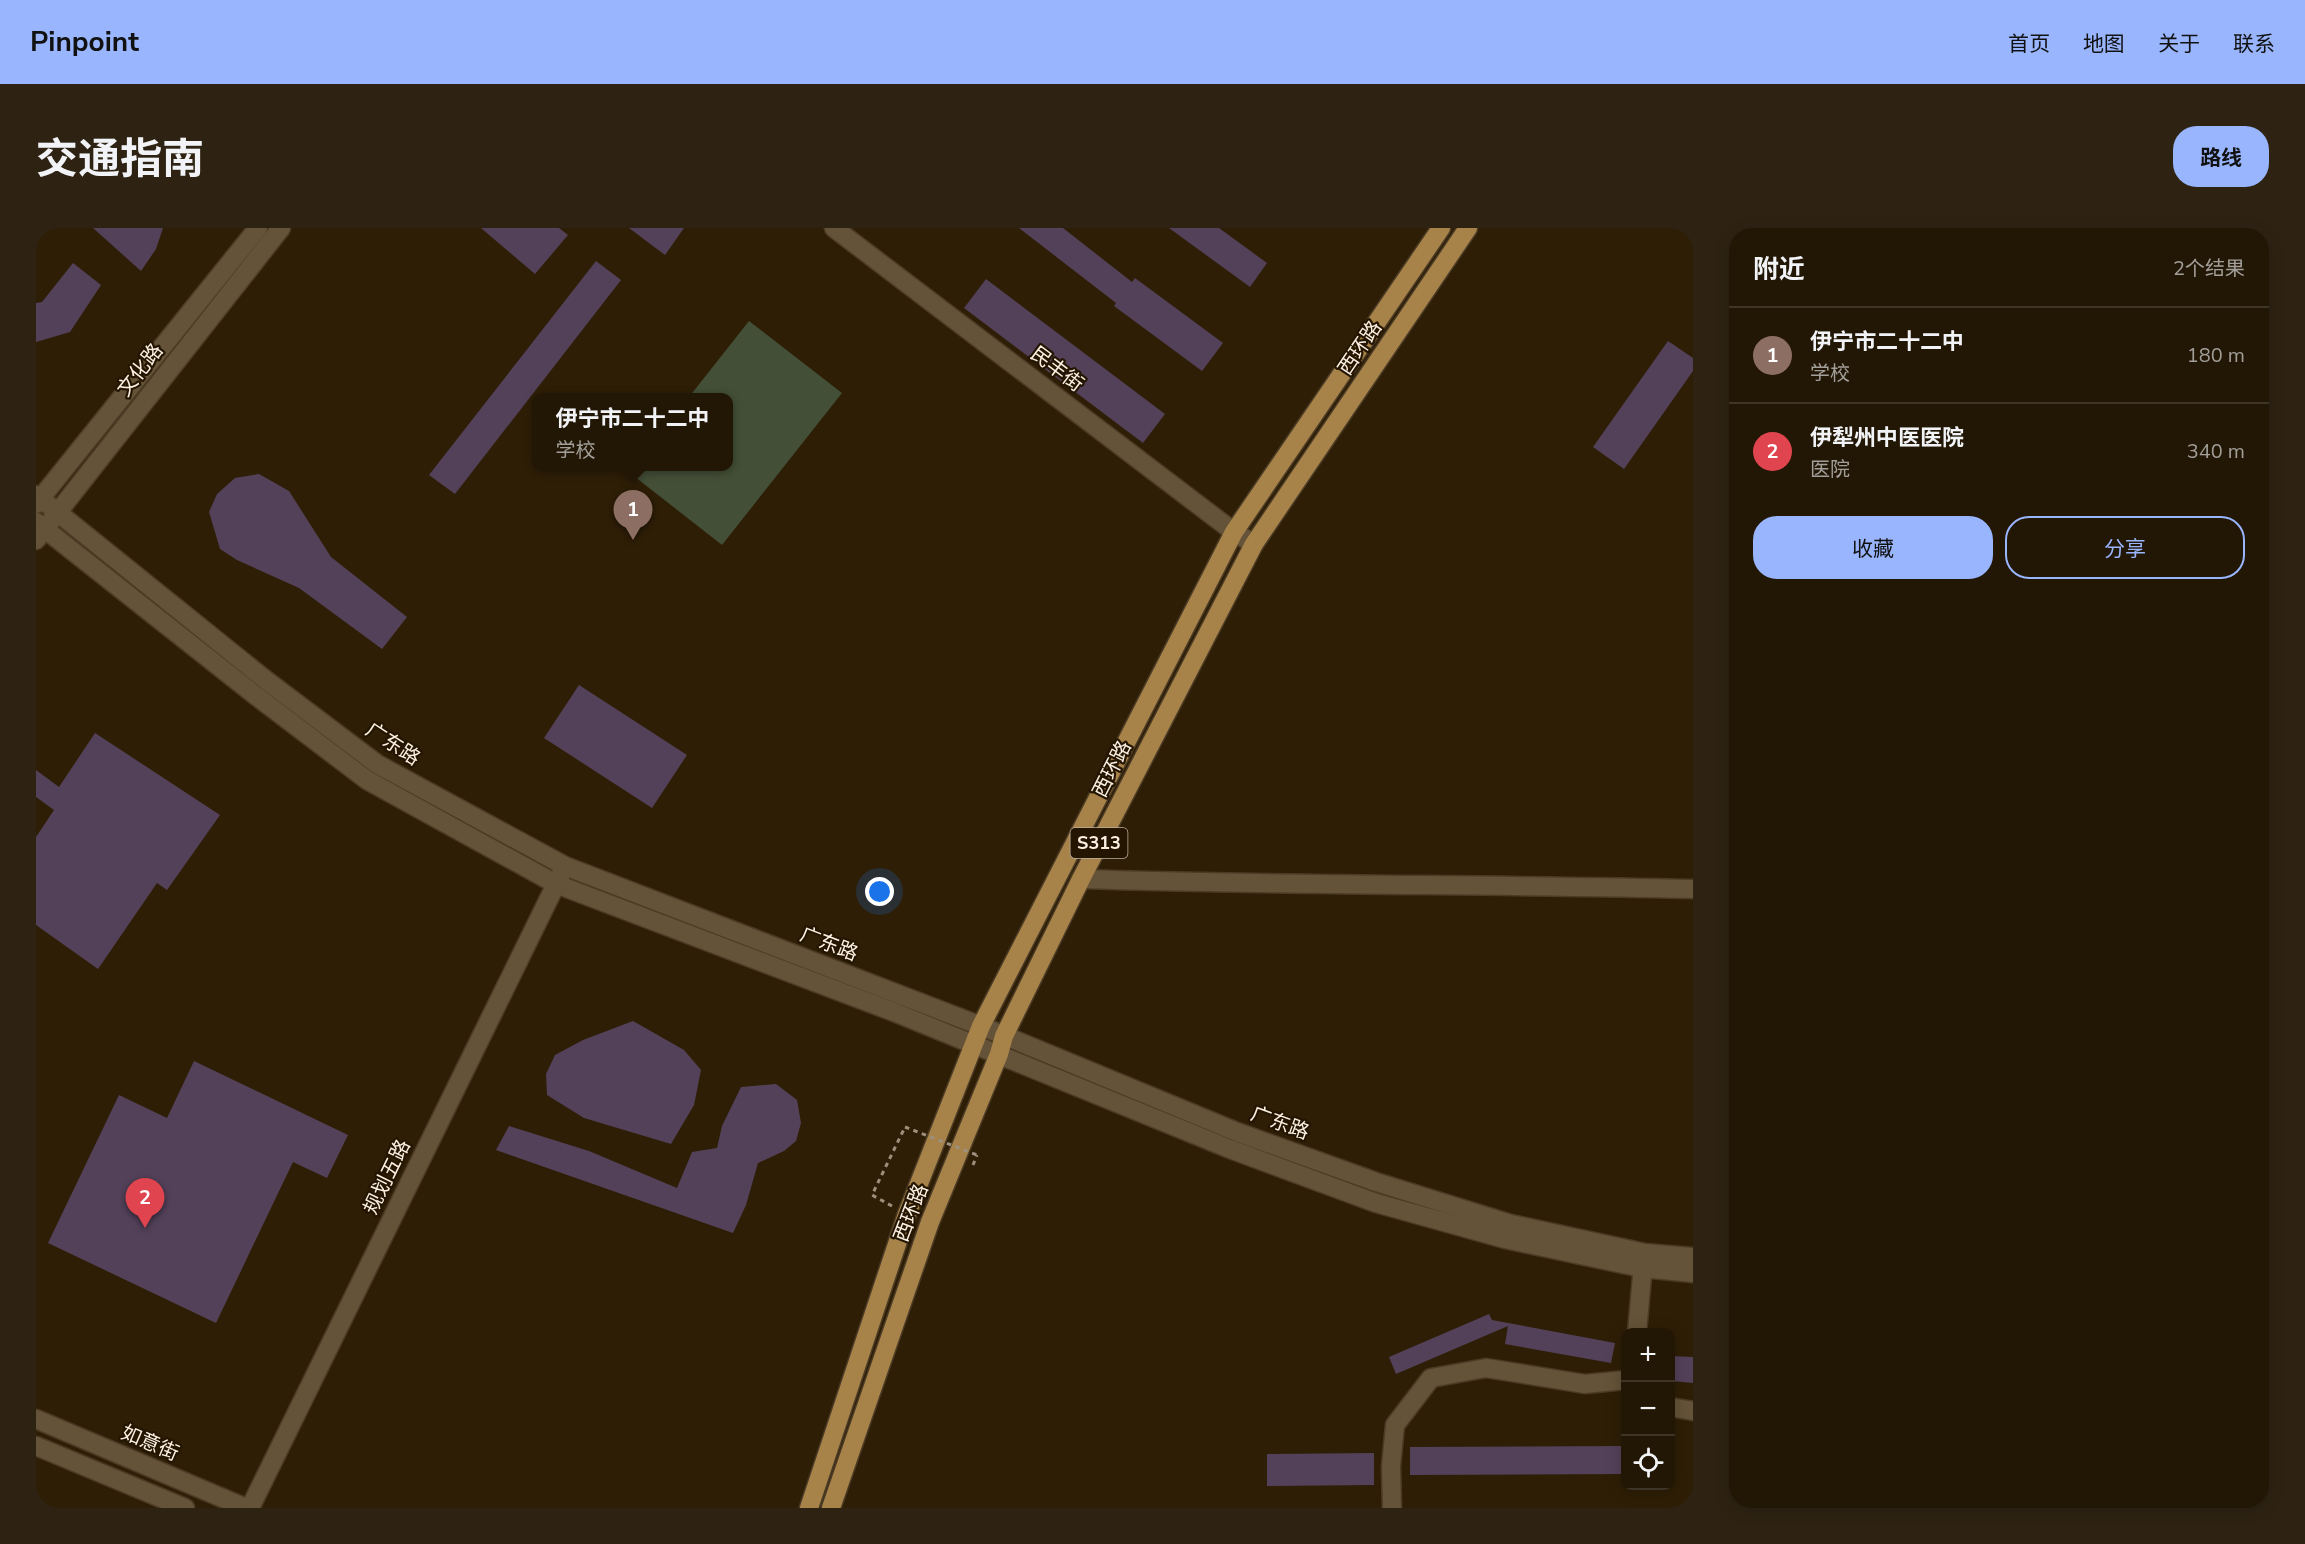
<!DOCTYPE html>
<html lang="zh">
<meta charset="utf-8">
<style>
:root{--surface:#221604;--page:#2e2313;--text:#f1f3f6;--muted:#a29f9a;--line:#3f3526;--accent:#98b5fd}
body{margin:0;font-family:"Nunito Sans","Noto Sans SC",sans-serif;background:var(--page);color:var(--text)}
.controls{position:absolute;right:18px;bottom:18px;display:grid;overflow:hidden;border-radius:12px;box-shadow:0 3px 15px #0003}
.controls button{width:54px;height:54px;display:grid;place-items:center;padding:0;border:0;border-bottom:2px solid var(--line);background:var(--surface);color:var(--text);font:30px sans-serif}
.you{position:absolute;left:844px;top:664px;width:21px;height:21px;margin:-15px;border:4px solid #fff;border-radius:50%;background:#1a73e8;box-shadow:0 0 0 9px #1a73e833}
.badge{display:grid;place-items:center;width:39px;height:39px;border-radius:50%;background:var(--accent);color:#fff;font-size:20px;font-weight:700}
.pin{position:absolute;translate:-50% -50px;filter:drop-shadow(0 2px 3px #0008)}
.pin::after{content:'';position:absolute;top:32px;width:21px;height:18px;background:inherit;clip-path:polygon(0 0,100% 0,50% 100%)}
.popup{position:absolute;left:496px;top:165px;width:201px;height:78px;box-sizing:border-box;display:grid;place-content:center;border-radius:12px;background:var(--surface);filter:drop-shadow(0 2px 4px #0005);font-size:20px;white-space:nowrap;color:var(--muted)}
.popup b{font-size:22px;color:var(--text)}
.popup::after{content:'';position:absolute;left:50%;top:100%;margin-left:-12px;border:12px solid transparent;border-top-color:var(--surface)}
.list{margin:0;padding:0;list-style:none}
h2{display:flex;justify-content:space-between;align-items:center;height:78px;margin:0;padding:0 24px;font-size:26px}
h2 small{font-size:20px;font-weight:400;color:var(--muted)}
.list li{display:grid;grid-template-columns:39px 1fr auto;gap:18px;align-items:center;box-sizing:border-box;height:96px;padding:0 24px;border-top:2px solid var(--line)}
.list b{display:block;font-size:22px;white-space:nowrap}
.list p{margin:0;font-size:20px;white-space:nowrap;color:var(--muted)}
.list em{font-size:20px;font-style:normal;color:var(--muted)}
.actions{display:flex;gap:12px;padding:18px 24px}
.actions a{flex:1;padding:14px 0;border:2px solid var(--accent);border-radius:24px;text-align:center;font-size:21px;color:var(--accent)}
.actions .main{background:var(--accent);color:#111}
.icon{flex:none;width:33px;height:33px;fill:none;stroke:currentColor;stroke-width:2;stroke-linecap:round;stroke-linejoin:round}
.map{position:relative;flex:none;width:1657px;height:1280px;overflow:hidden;border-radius:24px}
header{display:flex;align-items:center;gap:36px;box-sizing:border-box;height:84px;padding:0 30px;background:var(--accent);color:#111}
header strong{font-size:28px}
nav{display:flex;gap:33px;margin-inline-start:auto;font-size:21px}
.intro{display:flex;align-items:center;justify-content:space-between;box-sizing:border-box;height:144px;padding:0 36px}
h1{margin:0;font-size:42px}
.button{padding:15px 27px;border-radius:24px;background:var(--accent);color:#111;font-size:21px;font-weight:700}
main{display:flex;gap:36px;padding:0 36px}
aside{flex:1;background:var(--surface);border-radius:24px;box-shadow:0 3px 15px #0003}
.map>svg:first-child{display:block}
.pitch{fill:#434f37}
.building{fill:#534159}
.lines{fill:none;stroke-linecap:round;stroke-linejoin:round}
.minor-casing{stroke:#4b3b25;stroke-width:21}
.tertiary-casing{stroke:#4b3b25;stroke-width:21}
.primary-casing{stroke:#4b3b25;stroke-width:21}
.path{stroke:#9d907d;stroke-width:3;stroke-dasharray:4.5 4.5;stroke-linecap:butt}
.minor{stroke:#645338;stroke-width:18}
.tertiary{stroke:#645338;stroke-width:18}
.primary{stroke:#a7834a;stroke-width:18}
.path-bridge{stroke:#9d907d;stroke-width:3;stroke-dasharray:4.5 4.5;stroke-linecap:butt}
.labels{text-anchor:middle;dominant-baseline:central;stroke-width:4.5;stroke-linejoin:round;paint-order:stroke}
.shield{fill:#241500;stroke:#baae9e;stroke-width:1.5}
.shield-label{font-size:18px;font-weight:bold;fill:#fbf0e2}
.street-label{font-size:20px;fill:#fbf0e2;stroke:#241500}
</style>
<header>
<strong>Pinpoint</strong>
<nav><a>首页</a><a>地图</a><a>关于</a><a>联系</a></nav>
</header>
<div class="intro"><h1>交通指南</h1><a class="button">路线</a></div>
<main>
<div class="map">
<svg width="1657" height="1280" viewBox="0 0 1657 1280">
<rect width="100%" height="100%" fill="#2e1e06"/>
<polygon class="pitch" points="713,93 806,165 686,317 594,245 598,239 693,238 693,170 653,169"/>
<g class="building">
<polygon points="57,0 127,0 120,21 105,43"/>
<polygon points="445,0 523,0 532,7 499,46"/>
<polygon points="593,0 648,0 629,27"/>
<polygon points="983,0 1027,0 1096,54 1099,50 1187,115 1166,143 1078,78 1080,75"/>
<polygon points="1133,0 1183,0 1231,35 1214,59"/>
<polygon points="560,33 585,52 419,266 393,247"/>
<polygon points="37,35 65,57 34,104 0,114 0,75 6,74"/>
<polygon points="950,51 1129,186 1107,215 928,80"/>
<polygon points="1632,113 1657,130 1657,143 1588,241 1557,219"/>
<polygon points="223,246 253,263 295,329 371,389 346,421 263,360 201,332 184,321 173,284 181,266 199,250"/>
<polygon points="543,457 651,527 616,580 508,510"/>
<polygon points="59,505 184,587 131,662 121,655 62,741 0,697 0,609 18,582 0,569 0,542 23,559"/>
<polygon points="597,793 648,822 665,842 658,877 635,916 548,890 511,867 510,846 519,827 547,812"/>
<polygon points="158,833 312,907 291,950 257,934 180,1095 12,1015 83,867 131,890"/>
<polygon points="740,856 761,872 765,895 760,913 748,923 722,935 710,977 697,1005 460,922 473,898 553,923 641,960 656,924 681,920 686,898 705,859"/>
<polygon points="1453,1086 1456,1092 1579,1115 1575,1135 1469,1116 1472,1098 1360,1146 1353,1129"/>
<polygon points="1635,1128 1657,1129 1657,1155 1635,1153"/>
<polygon points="1590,1218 1590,1246 1374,1247 1374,1219"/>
<polygon points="1338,1225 1338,1257 1231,1258 1231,1226"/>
</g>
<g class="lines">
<g class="minor-casing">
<g id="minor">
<polyline points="798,0 1198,304 1218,316"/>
<path d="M1045,651C1249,658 1453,656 1657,661"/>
<polyline points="1601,1104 1608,1026"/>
<polyline points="1634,1179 1657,1183"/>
<polyline points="1356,1280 1355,1238 1359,1197 1395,1150 1450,1140 1549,1156 1590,1152"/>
</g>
</g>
<g class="tertiary-casing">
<g id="tertiary">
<polyline points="0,267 231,453 341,536 529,638 945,798 1201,904 1340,954 1475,996 1609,1025 1657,1029"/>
<polyline points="0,276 222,0"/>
<polyline points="0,294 219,467 331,552 520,656 858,784 1194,921 1340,975 1469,1011 1606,1040 1657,1045"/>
<polyline points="0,312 245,0"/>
<polyline points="0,1191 210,1280"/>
<polyline points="0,1218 149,1280"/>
<polyline points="214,1280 525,646"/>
</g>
</g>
<g class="primary-casing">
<g id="primary">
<polyline points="773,1280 871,986 945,798 1198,304 1405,0"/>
<polyline points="795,1280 894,994 963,826 968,808 1045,651 1218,316 1432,0"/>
</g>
</g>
<g class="path">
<polyline points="937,937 941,927"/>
<polyline points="856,978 836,967 869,899"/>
</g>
<use href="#minor" class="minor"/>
<use href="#tertiary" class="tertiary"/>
<use href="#primary" class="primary"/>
<polyline class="path-bridge" points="869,899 941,927"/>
</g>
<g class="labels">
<rect class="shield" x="1034.5" y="600" width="57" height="30" rx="4.5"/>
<g class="shield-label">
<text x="1063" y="615">S313</text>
</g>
<g class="street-label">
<text transform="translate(1324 120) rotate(-56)">西环路</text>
<text transform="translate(1021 141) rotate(37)">民丰街</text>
<text transform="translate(104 142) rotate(-52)">文化路</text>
<text transform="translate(357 516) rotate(33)">广东路</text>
<text transform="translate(1076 541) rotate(-63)">西环路</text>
<text transform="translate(793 716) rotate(21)">广东路</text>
<text transform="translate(1244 895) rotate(20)">广东路</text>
<text transform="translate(351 949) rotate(-64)">规划五路</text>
<text transform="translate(875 985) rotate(-69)">西环路</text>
<text transform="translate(114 1215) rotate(23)">如意街</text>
</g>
</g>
</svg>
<div class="controls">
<button>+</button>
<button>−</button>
<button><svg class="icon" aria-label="locate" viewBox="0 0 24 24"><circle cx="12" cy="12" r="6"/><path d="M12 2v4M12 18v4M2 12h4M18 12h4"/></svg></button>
</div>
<div class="you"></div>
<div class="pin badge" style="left:597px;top:312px;background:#8d6e63">1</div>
<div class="popup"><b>伊宁市二十二中</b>学校</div>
<div class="pin badge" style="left:109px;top:1000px;background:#e0444e">2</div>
</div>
<aside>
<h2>附近<small>2个结果</small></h2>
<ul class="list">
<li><span class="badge" style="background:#8d6e63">1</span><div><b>伊宁市二十二中</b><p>学校</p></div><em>180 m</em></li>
<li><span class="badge" style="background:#e0444e">2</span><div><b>伊犁州中医医院</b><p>医院</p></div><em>340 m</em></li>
</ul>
<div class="actions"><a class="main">收藏</a><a>分享</a></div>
</aside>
</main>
